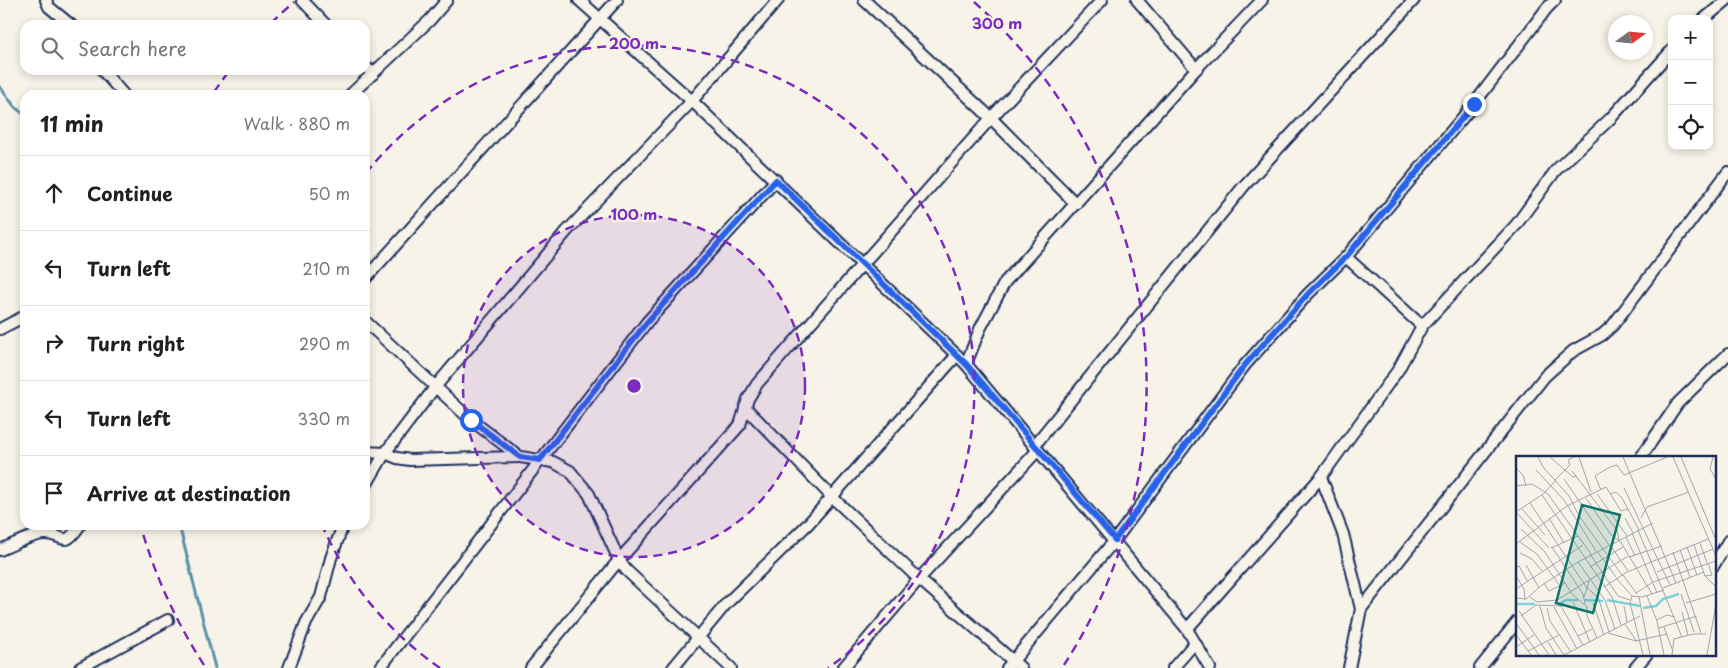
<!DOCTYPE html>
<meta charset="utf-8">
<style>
:root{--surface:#fff;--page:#f6f6f6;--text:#202124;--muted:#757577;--line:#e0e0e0}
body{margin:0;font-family:"Playpen Sans",sans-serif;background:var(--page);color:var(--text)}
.controls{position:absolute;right:15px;top:15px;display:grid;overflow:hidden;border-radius:10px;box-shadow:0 2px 8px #0003}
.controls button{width:45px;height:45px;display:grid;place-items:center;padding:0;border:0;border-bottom:1px solid var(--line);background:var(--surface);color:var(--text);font:25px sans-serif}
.compass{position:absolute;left:1608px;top:15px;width:45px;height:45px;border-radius:50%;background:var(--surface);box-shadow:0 2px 8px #0003;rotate:75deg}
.stop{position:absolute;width:15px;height:15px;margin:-11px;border:4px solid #2563eb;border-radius:50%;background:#fff}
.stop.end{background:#2563eb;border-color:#fff;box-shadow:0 1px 5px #0008}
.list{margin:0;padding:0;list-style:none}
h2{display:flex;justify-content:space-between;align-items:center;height:65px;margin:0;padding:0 20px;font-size:21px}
h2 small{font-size:16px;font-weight:400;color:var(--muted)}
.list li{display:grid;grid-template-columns:32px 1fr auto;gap:15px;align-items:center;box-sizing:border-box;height:75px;padding:0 20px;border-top:1px solid var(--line)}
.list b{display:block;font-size:19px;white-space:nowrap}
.list em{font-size:16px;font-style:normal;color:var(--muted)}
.icon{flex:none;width:28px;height:28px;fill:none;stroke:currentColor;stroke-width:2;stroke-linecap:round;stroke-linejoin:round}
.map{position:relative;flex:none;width:1728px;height:668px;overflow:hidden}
.search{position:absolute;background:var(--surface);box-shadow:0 2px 8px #0003;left:20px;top:20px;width:350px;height:55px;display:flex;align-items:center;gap:12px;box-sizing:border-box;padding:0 18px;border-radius:15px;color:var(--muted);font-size:19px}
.panel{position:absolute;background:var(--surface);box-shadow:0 2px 8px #0003;left:20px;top:90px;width:350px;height:440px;border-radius:15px}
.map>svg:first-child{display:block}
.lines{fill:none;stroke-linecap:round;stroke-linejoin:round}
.stream{stroke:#5790a8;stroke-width:3}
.street-casing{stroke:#1b2f5e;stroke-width:14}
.street{stroke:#f7f3e8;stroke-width:10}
.route{stroke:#2563eb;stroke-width:6}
.ring{fill:none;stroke:#7b2cbf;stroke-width:2.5;stroke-dasharray:9 6}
.inset-river{fill:none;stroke:#7fd0d9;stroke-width:2.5}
.inset-road{fill:none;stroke:#9fa5b1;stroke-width:1}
.view{fill:#0f766e;fill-opacity:0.15;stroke:#0f766e;stroke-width:2.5}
.inset-edge{fill:none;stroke:#1b2f5e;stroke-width:2.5}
.centre{fill:#7b2cbf;stroke:#f7f3e8;stroke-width:2.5}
.ring-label{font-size:15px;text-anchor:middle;font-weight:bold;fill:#7b2cbf;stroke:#f7f3e8;stroke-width:4.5;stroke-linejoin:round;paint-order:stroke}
</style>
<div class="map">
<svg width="1728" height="668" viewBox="0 0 1728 668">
<rect width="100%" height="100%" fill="#f7f3e8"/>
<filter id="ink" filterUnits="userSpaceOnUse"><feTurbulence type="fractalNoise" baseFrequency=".02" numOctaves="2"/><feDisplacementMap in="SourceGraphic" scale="10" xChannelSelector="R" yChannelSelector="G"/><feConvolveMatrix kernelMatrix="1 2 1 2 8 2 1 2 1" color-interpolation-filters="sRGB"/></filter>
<g filter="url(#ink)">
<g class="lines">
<g class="stream">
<polyline points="0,87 15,107 25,115"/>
<polyline points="179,525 215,668"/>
</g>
<g class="street-casing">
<g id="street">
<polyline points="46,0 49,7 71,25"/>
<polyline points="302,0 326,25"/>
<polyline points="579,0 692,101 966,364 1187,629 1210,668"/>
<polyline points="864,0 991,118 1076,204"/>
<polyline points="1137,0 1196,69"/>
<polyline points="1704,19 1727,0"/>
<polyline points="365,66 373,74"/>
<polyline points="102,70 124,95"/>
<polyline points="350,95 430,20 447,0"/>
<polyline points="1346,257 1422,326"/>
<polyline points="365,279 617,0"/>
<polyline points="365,321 471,420 520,457 553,462 570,471 589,494 619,560 626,570 731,668"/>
<polyline points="0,329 25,316"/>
<polyline points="966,364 980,329 1005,282 1196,69 1262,0"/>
<polyline points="745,407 832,497 919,579 1021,668"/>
<polyline points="1034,446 1243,187 1414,0"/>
<polyline points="365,452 385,453 436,386 567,231 692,101 778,0"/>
<polyline points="1641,457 1678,403 1728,354"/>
<polyline points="1321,477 1343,534 1361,609 1349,668"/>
<polyline points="365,487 385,453 397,458 410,460 520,457"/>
<path d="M0,550C13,545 30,535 44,534C64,533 63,551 80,525"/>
<polyline points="1714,565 1728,541"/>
<polyline points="1361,609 1545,376 1573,351 1602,335 1613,325 1728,172"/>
<polyline points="1187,629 1321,477 1398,370 1422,326 1516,225 1556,170 1611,118 1672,50"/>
<polyline points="80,668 168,620"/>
<polyline points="289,668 306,623 321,597 331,558 343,525"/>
<polyline points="380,668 647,322 776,180"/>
<polyline points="531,668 619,560 740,425 748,399 757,384 991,118 1102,0"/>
<polyline points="673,668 726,604 808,524 957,355"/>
<polyline points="843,668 919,579 1038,450"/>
<polyline points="1007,668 1115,540 1245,365 1308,294 1346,257 1474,104 1547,8 1555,0"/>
<polyline points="1173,668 1194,644"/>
<polyline points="1480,668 1517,622"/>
<polyline points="1635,668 1647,654"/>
</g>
</g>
<use href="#street" class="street"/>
</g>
</g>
<g class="lines" filter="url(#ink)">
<polyline class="route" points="471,420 520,457 540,460 647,322 776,180 966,364 1115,540 1245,365 1308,294 1346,257 1474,104"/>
</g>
<circle cx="634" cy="386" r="171" fill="#7b2cbf" fill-opacity=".12"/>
<g class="ring">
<circle cx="634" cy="386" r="171"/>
<path d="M440 668A342 342 0 0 1 322 525M366 173A342 342 0 1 1 828 668"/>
<path d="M204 665A513 513 0 0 1 141 527M214 92A513 513 0 0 1 230 70M271 23A513 513 0 0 1 294 2M974 2A513 513 0 0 1 1064 665"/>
</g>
<g transform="translate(1516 456)">
<rect width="200" height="200" fill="#f7f3e8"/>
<path class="inset-river" d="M68,144L87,145M91,144L124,150M0,148H19M42,149L50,144H62M127,152L140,150L147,143L163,138"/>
<path class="inset-road" d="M22,1L27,11L53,40L63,60L106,119M63,1L75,36M107,1L160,127M157,1L200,100M165,1L200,84M197,1L194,13L200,23M35,2L57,21L61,20M0,12L7,19L10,30M50,13L54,9L52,4L58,1M20,14L48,44L80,95M56,15L101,74L103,84M48,23L93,89M39,24L50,13M0,30L16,28L32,38L75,98M108,32L154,129M85,34L79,20L94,11L101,9L108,19L151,1M29,36L40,24M81,38L111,80M94,38L100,36L106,42L123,74M26,39L96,141L105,169M70,42L95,79L104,85L136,138M14,47L71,132L68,141M6,53L29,79M0,56L33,92M0,56L30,36M33,62L48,87M109,62L117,77M125,62L131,51L173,36M5,73L29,96L56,138L71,151V160L81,182M122,74L166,181M116,77L141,137M110,81L119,100M4,86L21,98L44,130M184,87L191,107M0,88L51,50L90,31L105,55L112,53M94,89L112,115M178,89L189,120L200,131M36,91L67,138L69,148M171,91L181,119M35,92L62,80M164,94L174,121M81,95L100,121M157,96L185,177M4,97L16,103L27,116M74,98L102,140L114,144M113,101L146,90M62,106L89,144L99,173M10,109L23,132M0,111L3,110L12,126M74,111L107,91M141,116L197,93M107,119L121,138M0,120L8,133L9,144M189,120L196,119L192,107M100,122L116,140L126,141L148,134M73,125L71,132L82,141L93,176M28,127L33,135L49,127M88,131L111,116L192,83M147,132L188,116M0,133L67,89M120,137L137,126L200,105M165,138L178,176M116,140L114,147L127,199M131,140L141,165L148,199M14,141L21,146L41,144L112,100M123,141L134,199M0,142L10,143L26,129L62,106L137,67M57,146L74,186M77,147L88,179M170,147L200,138M24,150L30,172L48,199M108,150L111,166M38,151L61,193M31,152L34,165L55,196M3,155L33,199M166,156L172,179M5,160L20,149L45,150L67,189M141,164L151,159L159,161M0,167L23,199M109,168L121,186M148,171L156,193M143,172L181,160M92,177L120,185L151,178M0,179L15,199M62,180L76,173M32,186L40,199M0,191L18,179M12,195L43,179M48,199L124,160M156,199L158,183L177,178H190M191,199L200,148"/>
<path class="view" d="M66,49L104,59L77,157L40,147Z"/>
<rect width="200" height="200" class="inset-edge"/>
</g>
<circle cx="634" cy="386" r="8" class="centre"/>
<g class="ring-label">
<text x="997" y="29">300 m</text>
<text x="634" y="49">200 m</text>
<text x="634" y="220">100 m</text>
</g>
</svg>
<div class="controls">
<button>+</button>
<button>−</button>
<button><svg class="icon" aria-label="locate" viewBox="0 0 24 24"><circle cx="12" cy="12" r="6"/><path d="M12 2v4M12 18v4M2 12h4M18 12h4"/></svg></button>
</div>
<svg class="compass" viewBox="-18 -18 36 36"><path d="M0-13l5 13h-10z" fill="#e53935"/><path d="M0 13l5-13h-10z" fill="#757577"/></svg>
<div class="stop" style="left:471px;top:420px"></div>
<div class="stop end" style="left:1474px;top:104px"></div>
<div class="search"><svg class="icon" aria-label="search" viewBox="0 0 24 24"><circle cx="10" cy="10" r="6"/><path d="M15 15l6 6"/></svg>Search here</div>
<section class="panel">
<h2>11 min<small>Walk · 880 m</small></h2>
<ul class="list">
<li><svg class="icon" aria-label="ahead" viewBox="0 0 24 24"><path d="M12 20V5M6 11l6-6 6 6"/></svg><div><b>Continue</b></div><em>50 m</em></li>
<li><svg class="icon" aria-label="left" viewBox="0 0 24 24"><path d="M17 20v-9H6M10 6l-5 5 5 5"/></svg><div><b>Turn left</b></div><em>210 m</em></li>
<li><svg class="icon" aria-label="right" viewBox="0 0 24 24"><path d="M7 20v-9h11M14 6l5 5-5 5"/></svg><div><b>Turn right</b></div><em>290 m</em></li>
<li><svg class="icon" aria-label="left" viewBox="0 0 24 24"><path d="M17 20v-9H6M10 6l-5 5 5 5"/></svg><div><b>Turn left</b></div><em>330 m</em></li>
<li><svg class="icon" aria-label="arrive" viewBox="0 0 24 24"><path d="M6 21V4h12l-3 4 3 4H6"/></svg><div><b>Arrive at destination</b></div></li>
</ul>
</section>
</div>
